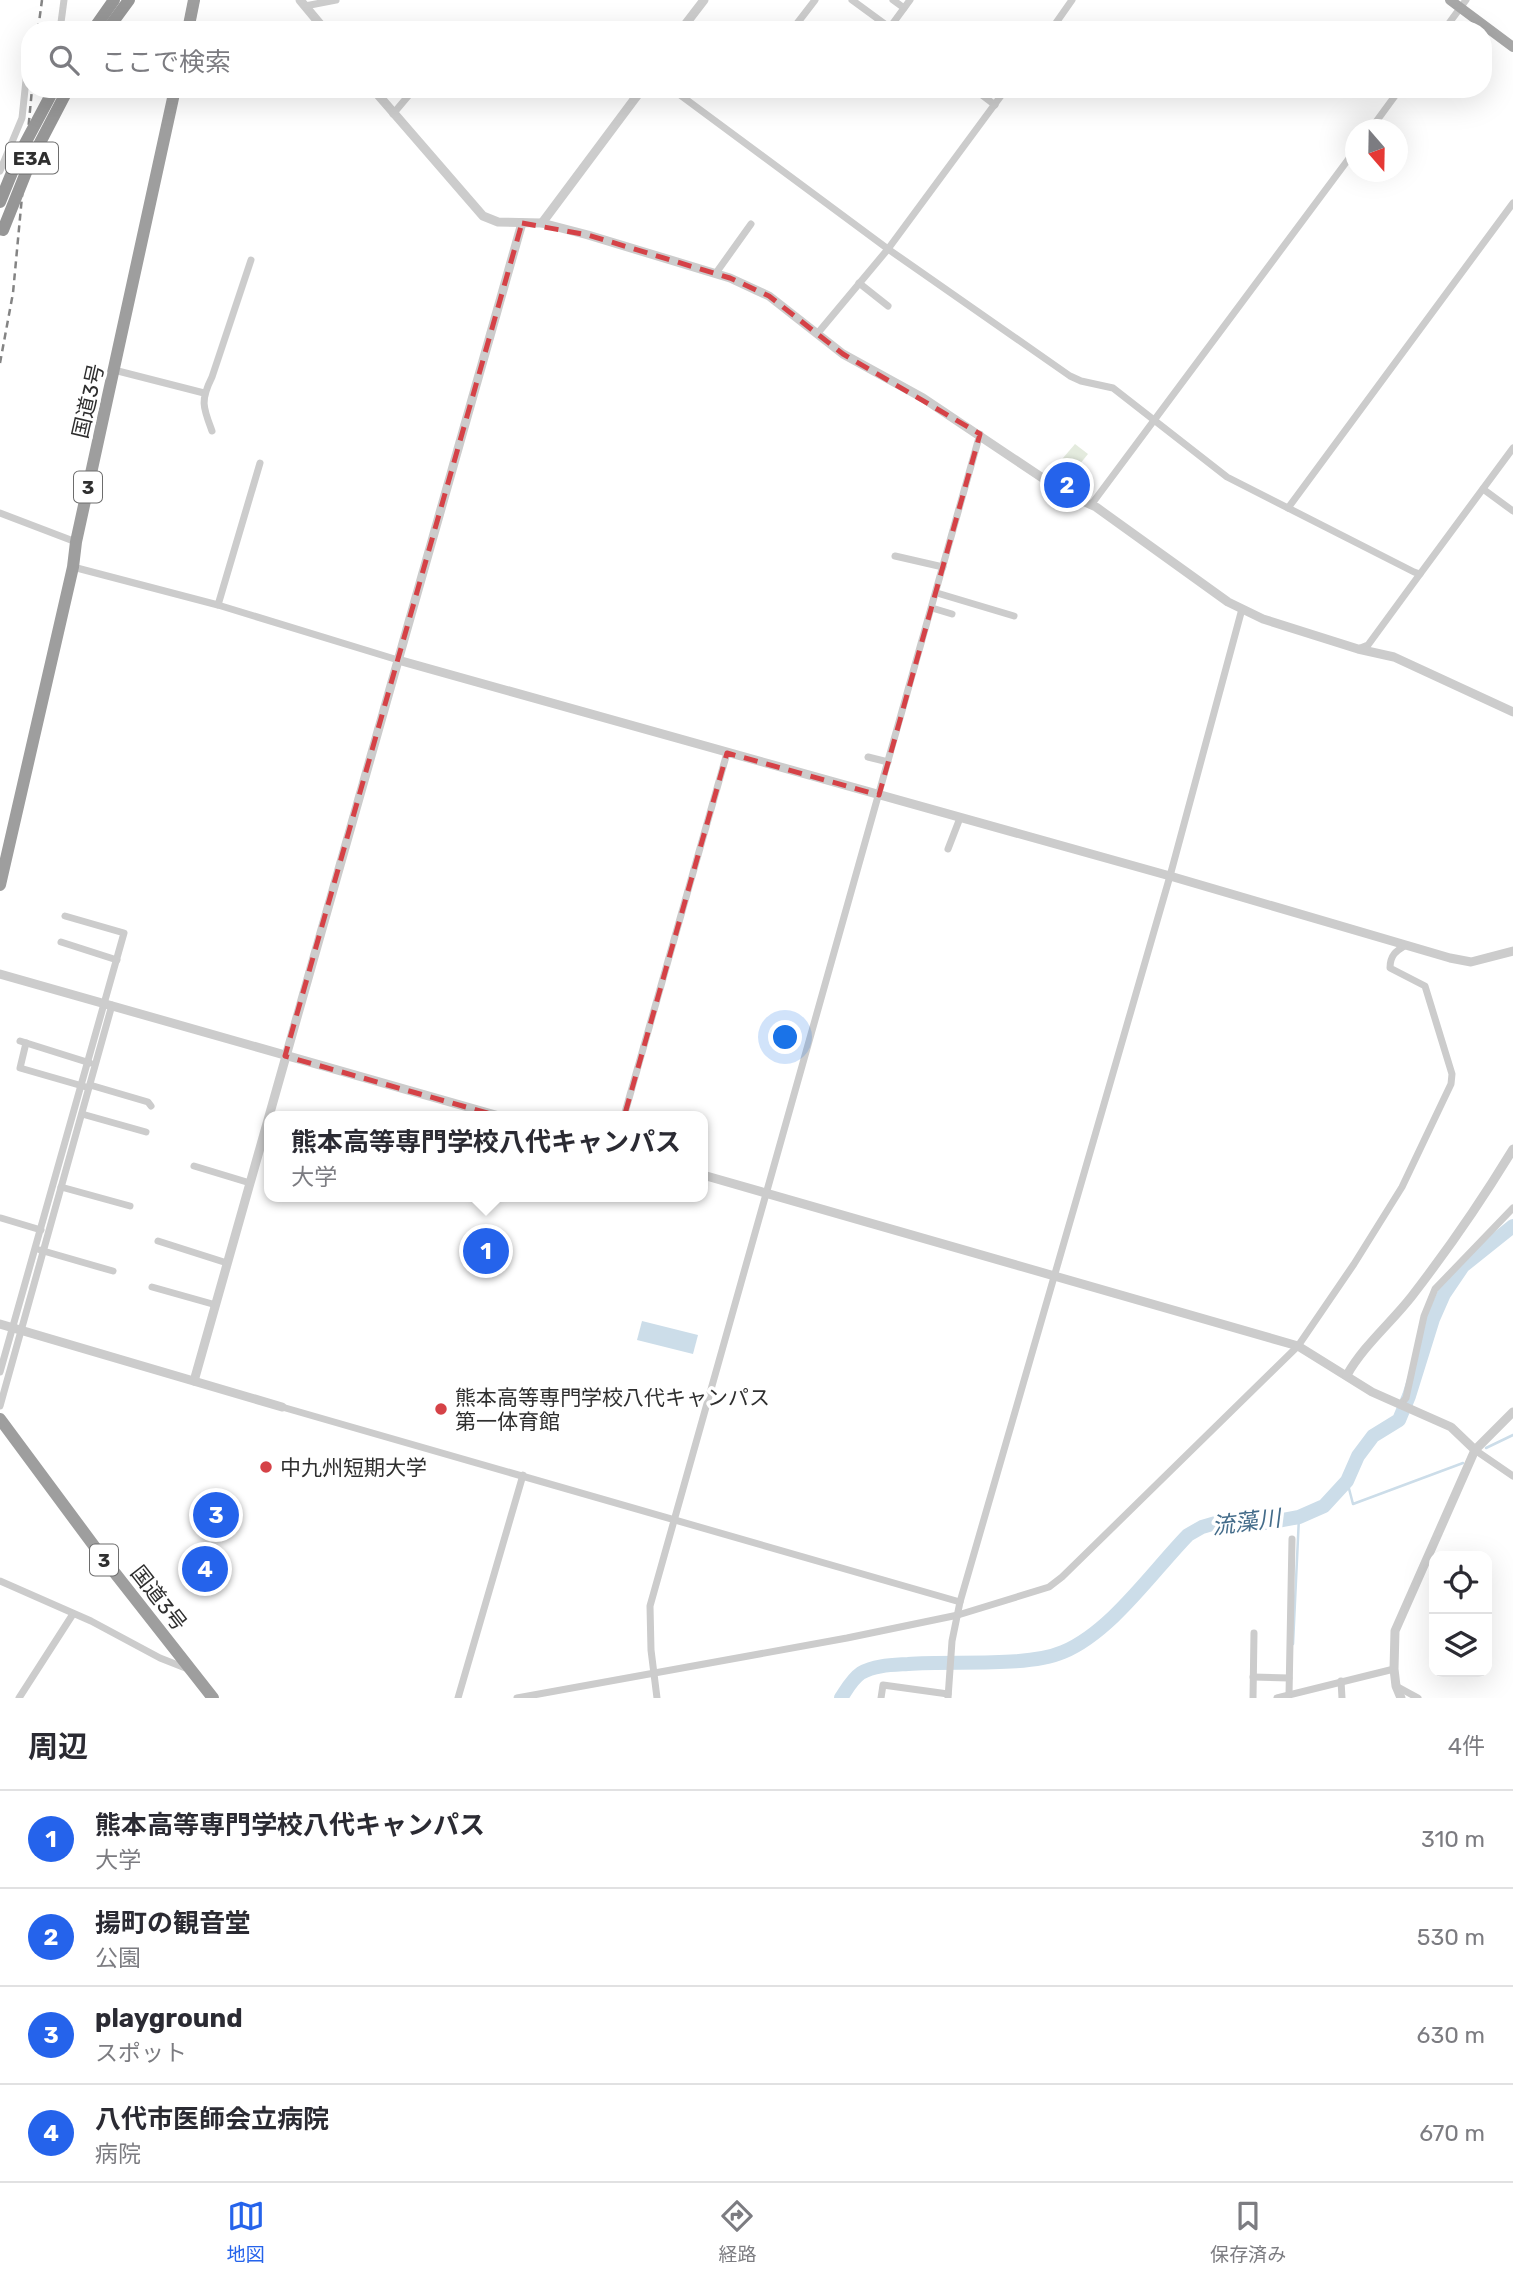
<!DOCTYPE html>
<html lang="ja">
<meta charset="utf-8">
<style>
:root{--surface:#fff;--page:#f2f2f3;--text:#2b2b33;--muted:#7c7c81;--line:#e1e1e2;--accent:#2563eb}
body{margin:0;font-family:Rubik,"Noto Sans JP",sans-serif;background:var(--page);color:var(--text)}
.controls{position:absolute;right:21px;bottom:21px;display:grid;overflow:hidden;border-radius:14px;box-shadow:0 7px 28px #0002}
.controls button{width:63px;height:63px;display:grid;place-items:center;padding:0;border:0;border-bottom:2px solid var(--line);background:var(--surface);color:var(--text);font:35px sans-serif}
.compass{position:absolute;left:1345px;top:119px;width:63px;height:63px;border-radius:50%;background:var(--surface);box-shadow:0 7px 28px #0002;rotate:160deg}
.you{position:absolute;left:786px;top:1038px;width:24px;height:24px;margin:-18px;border:5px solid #fff;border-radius:50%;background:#1a73e8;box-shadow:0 0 0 10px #1a73e833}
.badge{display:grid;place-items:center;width:46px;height:46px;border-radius:50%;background:var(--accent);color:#fff;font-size:23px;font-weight:700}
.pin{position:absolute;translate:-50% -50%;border:4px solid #fff;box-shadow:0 2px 7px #0006}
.popup{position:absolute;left:264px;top:1111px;width:444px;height:91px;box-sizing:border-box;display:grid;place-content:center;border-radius:14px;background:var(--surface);filter:drop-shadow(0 2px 5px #0005);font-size:23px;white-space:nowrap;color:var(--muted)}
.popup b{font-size:26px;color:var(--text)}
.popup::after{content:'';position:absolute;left:50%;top:100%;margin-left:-14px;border:14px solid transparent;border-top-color:var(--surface)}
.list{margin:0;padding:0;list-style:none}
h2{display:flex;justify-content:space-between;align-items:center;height:91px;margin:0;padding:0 28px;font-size:30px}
h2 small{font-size:23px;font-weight:400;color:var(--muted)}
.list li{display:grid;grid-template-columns:46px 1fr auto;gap:21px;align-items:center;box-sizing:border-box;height:98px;padding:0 28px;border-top:2px solid var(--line)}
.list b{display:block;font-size:26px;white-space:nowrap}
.list p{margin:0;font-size:23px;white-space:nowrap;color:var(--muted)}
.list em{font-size:23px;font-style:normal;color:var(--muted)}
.icon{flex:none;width:38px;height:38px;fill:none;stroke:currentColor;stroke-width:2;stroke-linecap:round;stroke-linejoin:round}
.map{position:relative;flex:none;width:1513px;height:1698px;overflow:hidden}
.search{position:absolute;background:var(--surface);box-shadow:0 7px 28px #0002;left:21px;right:21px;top:21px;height:77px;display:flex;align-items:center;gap:18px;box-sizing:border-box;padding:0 24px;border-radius:28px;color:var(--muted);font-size:26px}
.sheet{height:483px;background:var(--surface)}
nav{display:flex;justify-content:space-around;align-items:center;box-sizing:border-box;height:98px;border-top:2px solid var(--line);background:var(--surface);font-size:19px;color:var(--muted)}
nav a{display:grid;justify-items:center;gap:4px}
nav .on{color:var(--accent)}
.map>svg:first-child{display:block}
.green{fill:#e4ebde}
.water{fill:#ccdde9}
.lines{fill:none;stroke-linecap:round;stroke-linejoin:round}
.stream{stroke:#ccdde9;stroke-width:2.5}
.river{stroke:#ccdde9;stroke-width:14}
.minor{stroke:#ccc;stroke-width:7}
.tertiary{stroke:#ccc;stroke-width:9}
.primary{stroke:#a7a7a7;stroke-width:10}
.trunk{stroke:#9e9e9e;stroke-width:12}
.motorway{stroke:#969696;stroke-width:12}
.rail{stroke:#848484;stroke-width:2.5;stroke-dasharray:7 5;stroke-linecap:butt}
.motorway-bridge{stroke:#969696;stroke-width:12}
.marked{fill:none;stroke:#d54247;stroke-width:5;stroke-dasharray:14 9;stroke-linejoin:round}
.poi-dot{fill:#d54247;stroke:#fff;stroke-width:2.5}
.labels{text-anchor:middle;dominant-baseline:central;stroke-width:7;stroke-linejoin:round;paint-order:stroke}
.shield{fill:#fff;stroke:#6d6d6d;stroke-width:2}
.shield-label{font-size:19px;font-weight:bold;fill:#2f2f2f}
.street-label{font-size:21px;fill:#2f2f2f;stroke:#fff}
.poi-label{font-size:21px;fill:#2f2f2f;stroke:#fff;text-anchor:start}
.water-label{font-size:23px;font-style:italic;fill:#446c8a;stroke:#fff}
</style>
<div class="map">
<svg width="1513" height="1698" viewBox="0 0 1513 1698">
<rect width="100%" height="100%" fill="#fff"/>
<polygon class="green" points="1075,444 1088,454 1071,475 1057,465"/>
<polygon class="water" points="642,1321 698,1335 693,1354 637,1340"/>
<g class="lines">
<g class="stream">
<polyline points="1486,1448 1513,1435"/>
<polyline points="1347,1481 1353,1504 1463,1463"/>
<polyline points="1293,1644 1299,1517"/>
</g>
<path class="river" d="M841,1698C847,1689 852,1679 861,1673C875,1665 893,1665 908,1664C952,1660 1025,1668 1063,1652C1111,1632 1152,1572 1188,1535L1202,1527L1219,1522L1267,1523L1299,1517L1324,1506L1347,1481L1358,1456L1373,1436L1399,1420L1409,1396L1433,1319L1444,1294L1463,1266L1513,1226"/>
<g class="minor">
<polyline points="852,0 893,30"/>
<polyline points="893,0 904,8"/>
<polyline points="305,6 336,0"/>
<polyline points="60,30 64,0"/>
<polyline points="792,30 815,0"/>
<polyline points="888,30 910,0"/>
<polyline points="1051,30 1072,0"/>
<polyline points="1444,30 1466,0"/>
<polyline points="672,89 888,249 1070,376 1081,381 1113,388 1227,477 1414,572 1420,574 1513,448"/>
<polyline points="974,89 995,105"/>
<polyline points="393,114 414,89"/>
<polyline points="1370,130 1400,89"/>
<polyline points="0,171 22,118 28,61"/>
<polyline points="716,273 751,224"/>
<polyline points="859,283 888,306"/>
<polyline points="817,334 888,249 1006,89"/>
<polyline points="114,370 204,393"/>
<path d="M212,431C203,407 200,401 212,377L251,260"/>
<polyline points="1483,489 1513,511"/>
<polyline points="1091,505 1356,149"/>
<polyline points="1288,508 1513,203"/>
<polyline points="0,513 76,542"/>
<polyline points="895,556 943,567"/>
<polyline points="73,567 218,605 398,660"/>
<polyline points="937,593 1014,616"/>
<polyline points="218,605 260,463"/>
<polyline points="932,608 952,614"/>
<polyline points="1358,649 1368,645 1420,574"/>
<polyline points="868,757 888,762"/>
<polyline points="948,849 960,818"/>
<polyline points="61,942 117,960"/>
<polyline points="20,1041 90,1063"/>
<polyline points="26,1043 20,1068 86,1087"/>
<polyline points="90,1085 148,1102 151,1106"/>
<polyline points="82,1114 146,1132"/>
<polyline points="624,1116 727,753"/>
<polyline points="194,1166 250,1183"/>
<polyline points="61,1187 130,1206"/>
<polyline points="1,1218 41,1230"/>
<polyline points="158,1241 227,1263"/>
<polyline points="40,1250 113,1271"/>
<polyline points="152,1287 216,1305"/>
<polyline points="0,1372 124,933 65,916"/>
<polyline points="1400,1405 1406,1398 1424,1316 1435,1289 1513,1208"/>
<polyline points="0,1406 112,1005"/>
<polyline points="282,1407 960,1602"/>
<polyline points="1475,1450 1513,1476"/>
<polyline points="0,1581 91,1621 160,1658 188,1669"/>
<polyline points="1253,1677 1289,1678"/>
<polyline points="1341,1681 1342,1698"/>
<polyline points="1396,1686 1418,1698"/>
<polyline points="1289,1695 1292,1539"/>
<polyline points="19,1698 73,1614"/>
<polyline points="458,1698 523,1475"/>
<path d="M517,1698L847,1638L958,1615L1049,1587L1062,1577L1298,1346L1354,1264L1402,1187L1451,1084L1452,1074L1425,986L1390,968C1390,955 1396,951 1406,945"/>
<polyline points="657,1698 651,1650 650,1606 980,434"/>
<polyline points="881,1698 883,1685 948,1694"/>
<polyline points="948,1698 952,1641 960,1602 1170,876 1242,609"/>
<polyline points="1253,1698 1254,1633"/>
<polyline points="1277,1698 1394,1669"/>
</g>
<g class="tertiary">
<polyline points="300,0 325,30"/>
<polyline points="681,30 704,0"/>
<polyline points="373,89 483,216 498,222 542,223 588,235 730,278 769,296 843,354 923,398 1065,493 1096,507 1228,602 1263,619 1358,649 1394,657 1513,712"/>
<polyline points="542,223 642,89"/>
<polyline points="398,660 1170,876 1450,958 1471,962 1513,951"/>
<polyline points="0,974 499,1116"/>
<polyline points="703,1175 1298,1346 1372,1392 1451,1427 1475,1450"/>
<polyline points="0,1324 282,1407"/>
<path d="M1347,1375C1364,1345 1391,1323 1412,1296C1449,1248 1482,1200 1513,1149"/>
<polyline points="194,1381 522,223"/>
<polyline points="1401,1698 1396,1686 1394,1669 1395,1631 1475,1450 1513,1412"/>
</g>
<polyline class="primary" points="1450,0 1513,47"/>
<g class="trunk">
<polyline points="188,30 194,0"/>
<polyline points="0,885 73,567 76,542 175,89"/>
<polyline points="0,1419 100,1554 213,1698"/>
</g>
<g class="motorway">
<polyline points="93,30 114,0"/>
<polyline points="107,30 129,0"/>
</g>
<g class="rail">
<polyline points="38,30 42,0"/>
<polyline points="0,363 13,293 32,89"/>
</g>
<g class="motorway-bridge">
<polyline points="0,202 20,153 54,89"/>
<polyline points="3,230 31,160 68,89"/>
</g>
</g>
<path class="marked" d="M522,223L588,235L730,278L769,296L843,354L980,434L879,795L727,753L615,1149L285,1056Z"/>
<g class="poi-dot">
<circle cx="441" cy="1409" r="7"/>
<circle cx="266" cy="1467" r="7"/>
</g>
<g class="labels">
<g class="shield">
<rect x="6" y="142.5" width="52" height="31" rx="5"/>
<rect x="74" y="471.5" width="28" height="31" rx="5"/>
<rect x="90" y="1544.5" width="28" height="31" rx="5"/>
</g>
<g class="shield-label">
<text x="32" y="158">E3A</text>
<text x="88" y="487">3</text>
<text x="104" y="1560">3</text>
</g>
<g class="street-label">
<text transform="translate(88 401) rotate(-77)">国道3号</text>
<text transform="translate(159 1598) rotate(52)">国道3号</text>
</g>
<g class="poi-label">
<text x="455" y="1397">熊本高等専門学校八代キャンパス<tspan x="455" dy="24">第一体育館</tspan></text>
<text x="280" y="1467">中九州短期大学</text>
</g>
<g class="water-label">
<text transform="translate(1246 1522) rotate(-7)">流藻川</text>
</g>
</g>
</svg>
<div class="controls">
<button><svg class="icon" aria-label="locate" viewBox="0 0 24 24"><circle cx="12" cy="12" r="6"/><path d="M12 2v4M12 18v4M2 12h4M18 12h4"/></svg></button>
<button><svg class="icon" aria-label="layers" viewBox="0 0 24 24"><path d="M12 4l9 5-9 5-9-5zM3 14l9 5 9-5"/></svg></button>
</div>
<svg class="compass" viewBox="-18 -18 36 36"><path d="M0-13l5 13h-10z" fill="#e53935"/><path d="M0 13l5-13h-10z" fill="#7c7c81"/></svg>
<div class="you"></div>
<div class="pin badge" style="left:486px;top:1251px">1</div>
<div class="popup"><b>熊本高等専門学校八代キャンパス</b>大学</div>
<div class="pin badge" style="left:1067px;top:485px">2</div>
<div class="pin badge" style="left:216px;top:1515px">3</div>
<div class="pin badge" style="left:205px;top:1569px">4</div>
<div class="search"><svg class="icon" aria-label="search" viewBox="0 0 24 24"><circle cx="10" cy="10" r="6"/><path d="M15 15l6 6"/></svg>ここで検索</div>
</div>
<section class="sheet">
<h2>周辺<small>4件</small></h2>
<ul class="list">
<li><span class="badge">1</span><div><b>熊本高等専門学校八代キャンパス</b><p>大学</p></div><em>310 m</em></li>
<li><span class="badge">2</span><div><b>揚町の観音堂</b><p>公園</p></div><em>530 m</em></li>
<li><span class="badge">3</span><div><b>playground</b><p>スポット</p></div><em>630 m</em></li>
<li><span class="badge">4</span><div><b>八代市医師会立病院</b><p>病院</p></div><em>670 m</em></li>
</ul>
</section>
<nav>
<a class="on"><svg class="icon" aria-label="map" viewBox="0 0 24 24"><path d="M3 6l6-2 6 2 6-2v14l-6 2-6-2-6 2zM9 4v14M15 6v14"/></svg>地図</a>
<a><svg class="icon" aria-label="directions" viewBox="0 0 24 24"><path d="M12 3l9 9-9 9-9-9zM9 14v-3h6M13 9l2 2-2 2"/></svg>経路</a>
<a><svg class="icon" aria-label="saved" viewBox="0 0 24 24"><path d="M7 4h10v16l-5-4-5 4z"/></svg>保存済み</a>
</nav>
